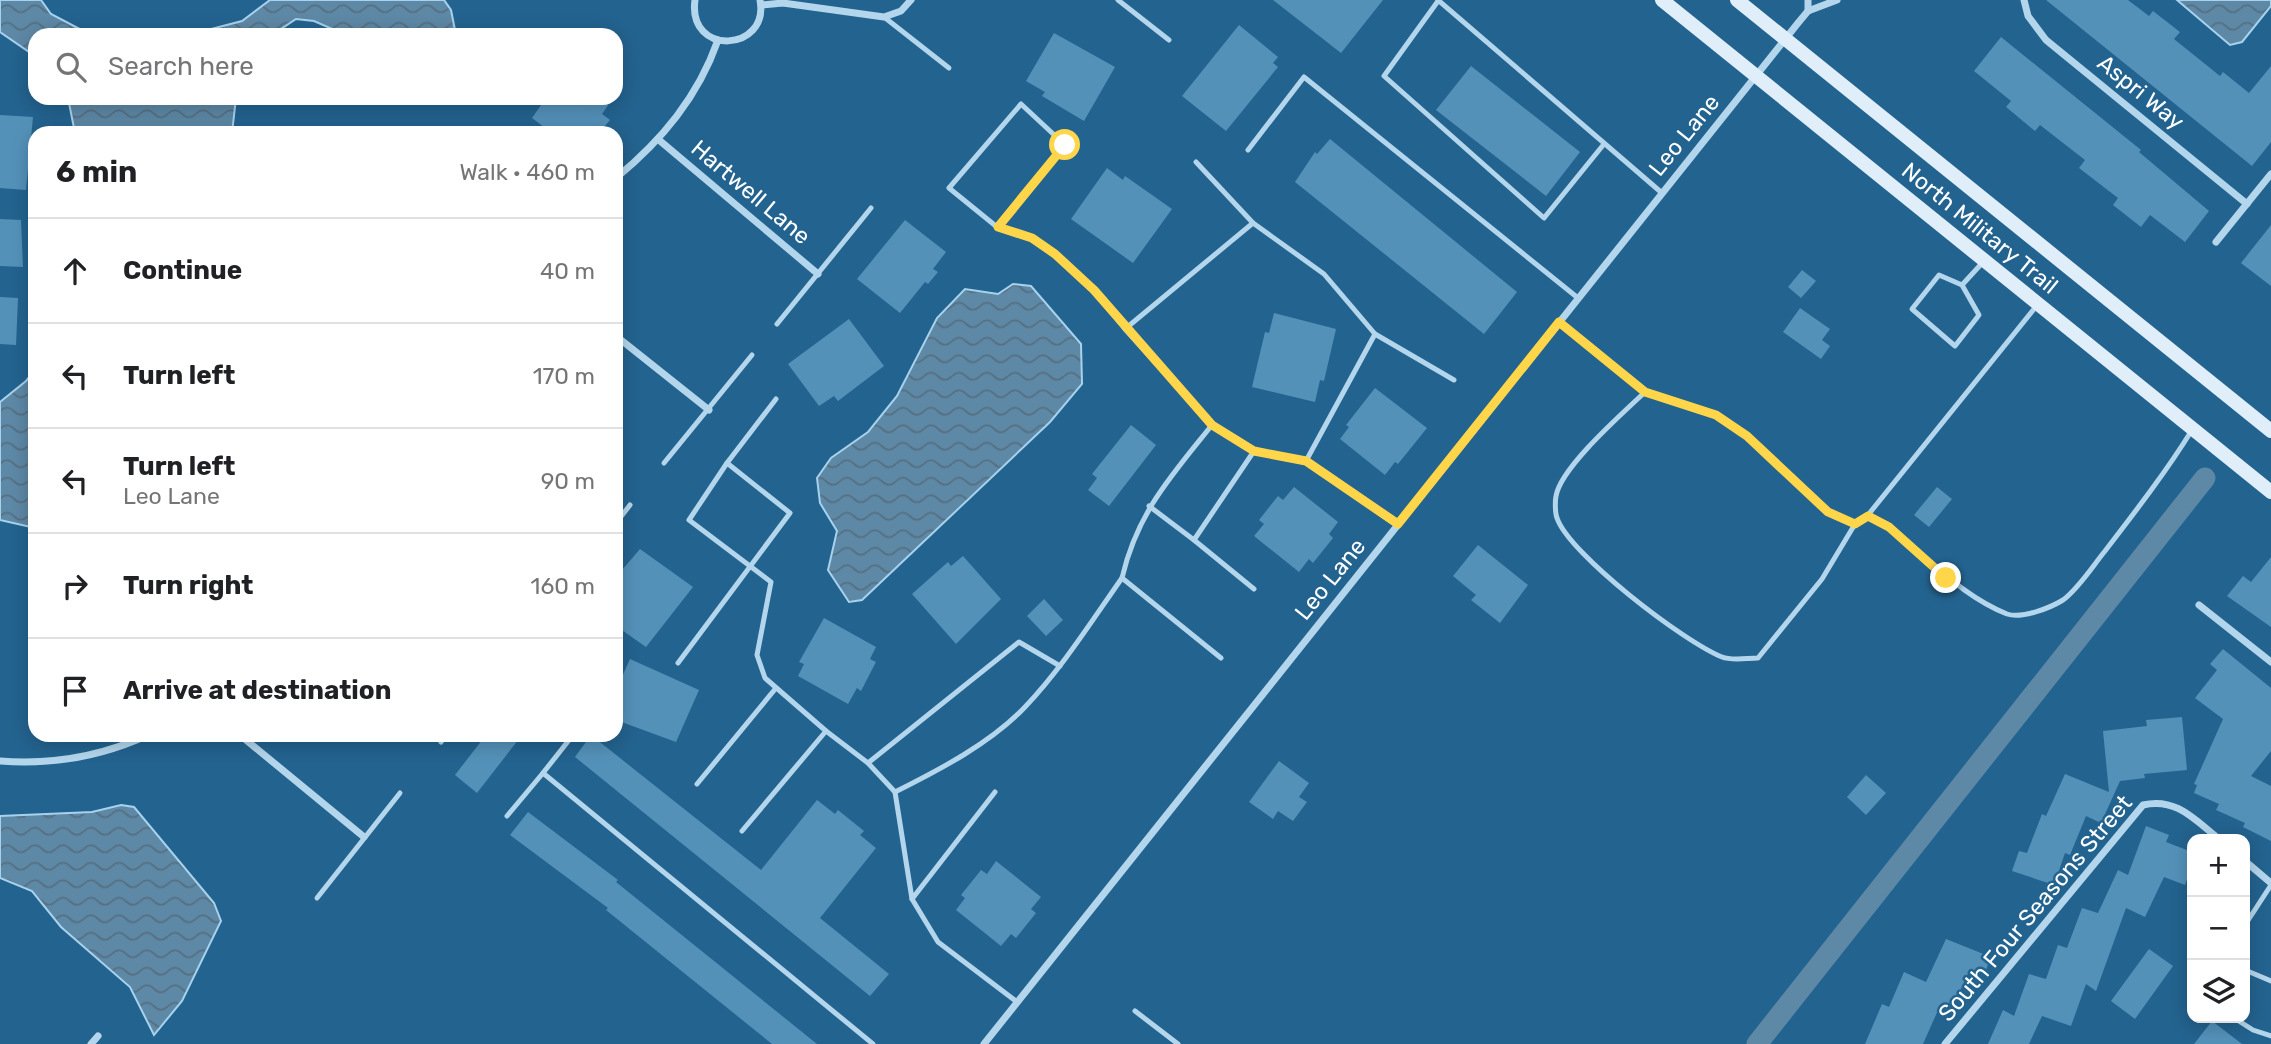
<!DOCTYPE html>
<meta charset="utf-8">
<style>
:root{--surface:#fff;--page:#f2f2f2;--text:#202124;--muted:#757577;--line:#e0e0e0}
body{margin:0;font-family:Rubik,sans-serif;background:var(--page);color:var(--text)}
.controls{position:absolute;right:21px;bottom:21px;display:grid;overflow:hidden;border-radius:14px;box-shadow:0 4px 18px #0003}
.controls button{width:63px;height:63px;display:grid;place-items:center;padding:0;border:0;border-bottom:2px solid var(--line);background:var(--surface);color:var(--text);font:35px sans-serif}
.stop{position:absolute;width:21px;height:21px;margin:-16px;border:5px solid #ffd54a;border-radius:50%;background:#fff}
.stop.end{background:#ffd54a;border-color:#fff;box-shadow:0 2px 7px #0008}
.list{margin:0;padding:0;list-style:none}
h2{display:flex;justify-content:space-between;align-items:center;height:91px;margin:0;padding:0 28px;font-size:30px}
h2 small{font-size:23px;font-weight:400;color:var(--muted)}
.list li{display:grid;grid-template-columns:46px 1fr auto;gap:21px;align-items:center;box-sizing:border-box;height:105px;padding:0 28px;border-top:2px solid var(--line)}
.list b{display:block;font-size:26px;white-space:nowrap}
.list p{margin:0;font-size:23px;white-space:nowrap;color:var(--muted)}
.list em{font-size:23px;font-style:normal;color:var(--muted)}
.icon{flex:none;width:38px;height:38px;fill:none;stroke:currentColor;stroke-width:2;stroke-linecap:round;stroke-linejoin:round}
.map{position:relative;flex:none;width:2271px;height:1044px;overflow:hidden}
.search{position:absolute;background:var(--surface);box-shadow:0 4px 18px #0003;left:28px;top:28px;width:595px;height:77px;display:flex;align-items:center;gap:18px;box-sizing:border-box;padding:0 24px;border-radius:21px;color:var(--muted);font-size:26px}
.panel{position:absolute;background:var(--surface);box-shadow:0 4px 18px #0003;left:28px;top:126px;width:595px;height:616px;border-radius:21px}
.map>svg:first-child{display:block}
.water{fill:url(#water-waves);stroke:#a7d2ed;stroke-width:2}
.lines{fill:none;stroke-linecap:round;stroke-linejoin:round}
.canal{stroke:#5d88a6;stroke-width:21}
.building{fill:#5491b9}
.service{stroke:#b3d6ec;stroke-width:5}
.minor{stroke:#b3d6ec;stroke-width:7}
.secondary{stroke:#dfeef9;stroke-width:14}
.route{stroke:#ffd54a;stroke-width:9}
.labels{text-anchor:middle;dominant-baseline:central;stroke-width:5;stroke-linejoin:round;paint-order:stroke}
.street-label{font-size:23px;fill:#fff;stroke:#23638f}
</style>
<div class="map">
<svg width="2271" height="1044" viewBox="0 0 2271 1044">
<defs>
<pattern id="water-waves" width="16" height="10" patternUnits="userSpaceOnUse" patternTransform="scale(1.75)"><rect width="16" height="10" fill="#5d88a6"/><path d="M0 5q4-4 8 0t8 0" fill="none" stroke="#567082"/></pattern>
</defs>
<rect width="100%" height="100%" fill="#23638f"/>
<g class="water">
<polygon points="0,0 41,0 51,14 91,35 35,35 35,56 0,32"/>
<polygon points="270,0 444,0 451,10 456,35 346,35 314,21 296,19 272,35 188,35 242,21"/>
<polygon points="2177,0 2271,0 2271,6 2242,42 2230,45"/>
<polygon points="68,98 236,98 232,133 75,133"/>
<polygon points="1013,284 1031,286 1081,344 1082,384 1050,422 862,600 849,602 828,570 837,531 820,503 817,478 831,458 868,432 897,396 937,318 965,289 998,294"/>
<polygon points="35,370 35,528 0,520 0,402 26,381"/>
<polygon points="121,805 134,807 214,903 221,921 182,1001 154,1035 130,987 61,927 32,891 0,878 0,816 92,812"/>
</g>
<g class="lines">
<polyline class="canal" points="1757,1044 2205,478"/>
</g>
<g class="building">
<polygon points="1273,0 1383,0 1341,53"/>
<polygon points="2046,0 2128,0 2149,16 2153,11 2180,32 2174,39 2220,76 2223,72 2249,93 2271,66 2271,142 2252,166"/>
<polygon points="1239,25 1278,57 1273,63 1278,67 1226,131 1182,96"/>
<polygon points="1054,33 1115,67 1084,121 1042,96 1045,92 1026,81"/>
<polygon points="2001,37 2141,150 2139,152 2209,211 2185,242 2150,215 2141,227 2113,205 2118,198 2079,168 2085,160 2040,125 2035,131 2006,107 2011,101 1974,71"/>
<polygon points="1471,66 1580,152 1546,196 1436,110"/>
<polygon points="546,98 613,98 602,114 610,120 599,133 552,133 532,118"/>
<polygon points="0,115 33,117 26,190 0,188"/>
<polygon points="1330,139 1517,292 1484,334 1295,182 1315,152 1317,154"/>
<polygon points="1107,168 1123,180 1125,176 1172,209 1133,263 1071,219"/>
<polygon points="0,219 21,220 23,267 0,266"/>
<polygon points="905,220 946,252 933,269 938,272 928,284 925,282 900,313 857,279"/>
<polygon points="2271,225 2271,286 2241,263"/>
<polygon points="1802,270 1816,281 1801,298 1788,287"/>
<polygon points="0,297 18,298 16,345 0,344"/>
<polygon points="1800,308 1830,329 1822,340 1830,346 1821,359 1783,332"/>
<polygon points="1274,313 1336,329 1324,381 1320,380 1315,402 1252,387 1265,332 1269,333"/>
<polygon points="849,319 884,366 838,401 834,396 819,406 788,364"/>
<polygon points="1375,388 1427,428 1398,464 1395,462 1385,475 1340,439 1349,427 1346,425"/>
<polygon points="1131,425 1156,445 1109,506 1088,490 1097,478 1092,474"/>
<polygon points="1294,487 1338,522 1329,534 1333,538 1313,563 1309,559 1299,572 1254,536 1264,524 1259,520 1278,496 1283,500"/>
<polygon points="1937,487 1952,499 1929,527 1914,515"/>
<polygon points="1478,545 1528,585 1500,623 1471,600 1476,595 1453,576"/>
<polygon points="640,549 693,587 646,647 616,626 616,577"/>
<polygon points="963,556 1001,599 956,644 912,594 948,562 951,566"/>
<polygon points="2271,557 2271,627 2227,596 2243,576 2251,582"/>
<polygon points="1044,599 1063,620 1046,636 1027,616"/>
<polygon points="824,618 876,647 870,659 876,662 861,691 857,688 848,704 798,676 804,664 799,662"/>
<polygon points="2223,649 2271,688 2271,751 2251,776 2271,786 2271,841 2243,827 2245,823 2216,810 2219,804 2194,793 2197,785 2194,784 2223,719 2195,698 2217,670 2210,664"/>
<polygon points="630,659 699,690 676,742 616,720 616,690"/>
<polygon points="2182,717 2187,770 2144,774 2145,778 2120,781 2101,823 2086,816 2070,855 2065,853 2054,885 2012,871 2019,851 2027,853 2042,814 2046,816 2065,774 2109,792 2103,731 2147,726 2146,720"/>
<polygon points="486,735 522,735 477,793 455,775"/>
<polygon points="591,735 761,870 817,800 835,814 838,810 864,831 860,835 876,848 820,918 889,974 870,996 575,757"/>
<polygon points="1279,761 1309,783 1299,797 1307,802 1293,821 1278,811 1273,819 1249,802"/>
<polygon points="1866,775 1886,793 1866,815 1847,797"/>
<polygon points="528,812 618,880 616,882 817,1044 772,1044 606,910 608,908 510,835"/>
<polygon points="2146,826 2169,835 2166,842 2192,852 2192,865 2185,885 2164,877 2145,917 2126,908 2096,991 2086,984 2071,1026 2042,1016 2029,1044 1988,1044 2003,1010 2014,1016 2029,974 2046,979 2058,945 2067,948 2082,908 2098,913 2118,870 2128,875"/>
<polygon points="996,861 1041,897 1031,909 1036,913 1016,938 1011,934 1001,946 956,910 965,898 961,895 981,870 987,874"/>
<polygon points="1946,939 1991,957 1984,975 1970,969 1950,1013 1939,1008 1923,1044 1865,1044 1882,1004 1889,1007 1904,972 1926,982"/>
<polygon points="2149,949 2173,966 2135,1019 2111,1001"/>
<polygon points="2212,1021 2242,1044 2194,1044"/>
</g>
<g class="lines">
<g class="service">
<polyline points="1118,0 1169,40"/>
<polyline points="1438,0 1662,193"/>
<polyline points="1438,1 1384,76 1544,218 1604,144"/>
<polyline points="884,17 949,68"/>
<polyline points="1248,150 1304,77 1578,298"/>
<polyline points="1196,162 1253,223 1324,274 1375,334"/>
<polyline points="1253,223 1125,329 1212,425 1254,451 1306,461"/>
<polyline points="997,227 1065,145 1021,104 949,188 997,227 1032,238 1055,254 1094,291 1125,329"/>
<polyline points="1962,285 1979,315 1955,346 1912,309 1939,275 1962,285 1984,261"/>
<polyline points="1559,322 1645,392 1716,415 1747,436 1828,512 1855,524 1868,515 2038,304"/>
<polyline points="777,324 871,208"/>
<path d="M1645,392C1623,413 1561,467 1556,496C1555,501 1555,513 1557,518C1569,554 1684,642 1722,657C1732,661 1747,658 1758,658L1822,579L1855,524"/>
<polyline points="776,399 727,463 689,520 771,582 757,655 765,678 826,731"/>
<path d="M1212,425C1171,476 1137,513 1122,578L1221,658"/>
<polyline points="664,463 752,355"/>
<polyline points="1149,506 1194,540"/>
<path d="M1868,515C1917,543 1952,592 2007,614C2022,619 2050,608 2063,600C2079,588 2092,567 2105,551C2135,512 2166,472 2192,430"/>
<polyline points="616,523 630,505"/>
<polyline points="1398,524 1306,461 1375,334 1454,380"/>
<polyline points="1254,589 1194,540 1254,451"/>
<polyline points="678,663 790,513 727,463"/>
<polyline points="573,735 543,773 873,1044"/>
<polyline points="441,742 446,735"/>
<polyline points="868,763 1019,642 1060,666"/>
<polyline points="697,784 776,688"/>
<path d="M995,792L912,899L895,792C939,770 991,743 1025,707C1062,668 1091,622 1122,578"/>
<polyline points="507,816 543,773"/>
<polyline points="742,831 826,731 868,763 895,792"/>
<polyline points="317,898 400,793"/>
<polyline points="912,899 938,942 1017,1002"/>
<polyline points="2245,925 2271,885"/>
<polyline points="2245,970 2271,981"/>
<polyline points="1135,1011 1178,1044"/>
<polyline points="2234,1018 2253,1030 2271,1036"/>
</g>
<g class="minor">
<path d="M695,0C687,57 770,52 760,0"/>
<polyline points="2024,0 2028,16 2046,40 2247,204"/>
<polyline points="761,5 783,3 884,17 901,11 911,0"/>
<polyline points="1808,11 1808,0"/>
<polyline points="659,140 818,274"/>
<path d="M616,178C662,140 698,97 718,40"/>
<polyline points="2216,242 2271,174"/>
<polyline points="616,336 709,410"/>
<polyline points="2199,605 2271,662"/>
<polyline points="240,735 364,837"/>
<path d="M0,761C52,765 100,757 148,735"/>
<polyline points="2245,861 2271,883"/>
<polyline points="91,1044 98,1036"/>
<polyline points="984,1044 1798,23 1808,11 1837,0"/>
<path d="M1945,1044L2143,805C2176,797 2195,820 2219,839"/>
</g>
<g class="secondary">
<polyline points="1662,0 2271,492"/>
<polyline points="1737,0 2271,431"/>
</g>
</g>
<g class="lines">
<polyline class="route" points="1065,145 998,227 1032,238 1055,254 1094,290 1212,425 1254,451 1306,461 1398,524 1559,322 1645,392 1716,415 1747,436 1828,512 1855,524 1868,516 1889,527 1946,578"/>
</g>
<g class="labels">
<g class="street-label">
<text transform="translate(2141 92) rotate(39)">Aspri Way</text>
<text transform="translate(1684 135) rotate(-51)">Leo Lane</text>
<text transform="translate(751 192) rotate(40)">Hartwell Lane</text>
<text transform="translate(1980 228) rotate(39)">North Military Trail</text>
<text transform="translate(1330 579) rotate(-51)">Leo Lane</text>
<text transform="translate(2035 908) rotate(-50)">South Four Seasons Street</text>
</g>
</g>
</svg>
<div class="controls">
<button>+</button>
<button>−</button>
<button><svg class="icon" aria-label="layers" viewBox="0 0 24 24"><path d="M12 4l9 5-9 5-9-5zM3 14l9 5 9-5"/></svg></button>
</div>
<div class="stop" style="left:1065px;top:145px"></div>
<div class="stop end" style="left:1946px;top:578px"></div>
<div class="search"><svg class="icon" aria-label="search" viewBox="0 0 24 24"><circle cx="10" cy="10" r="6"/><path d="M15 15l6 6"/></svg>Search here</div>
<section class="panel">
<h2>6 min<small>Walk · 460 m</small></h2>
<ul class="list">
<li><svg class="icon" aria-label="ahead" viewBox="0 0 24 24"><path d="M12 20V5M6 11l6-6 6 6"/></svg><div><b>Continue</b></div><em>40 m</em></li>
<li><svg class="icon" aria-label="left" viewBox="0 0 24 24"><path d="M17 20v-9H6M10 6l-5 5 5 5"/></svg><div><b>Turn left</b></div><em>170 m</em></li>
<li><svg class="icon" aria-label="left" viewBox="0 0 24 24"><path d="M17 20v-9H6M10 6l-5 5 5 5"/></svg><div><b>Turn left</b><p>Leo Lane</p></div><em>90 m</em></li>
<li><svg class="icon" aria-label="right" viewBox="0 0 24 24"><path d="M7 20v-9h11M14 6l5 5-5 5"/></svg><div><b>Turn right</b></div><em>160 m</em></li>
<li><svg class="icon" aria-label="arrive" viewBox="0 0 24 24"><path d="M6 21V4h12l-3 4 3 4H6"/></svg><div><b>Arrive at destination</b></div></li>
</ul>
</section>
</div>
